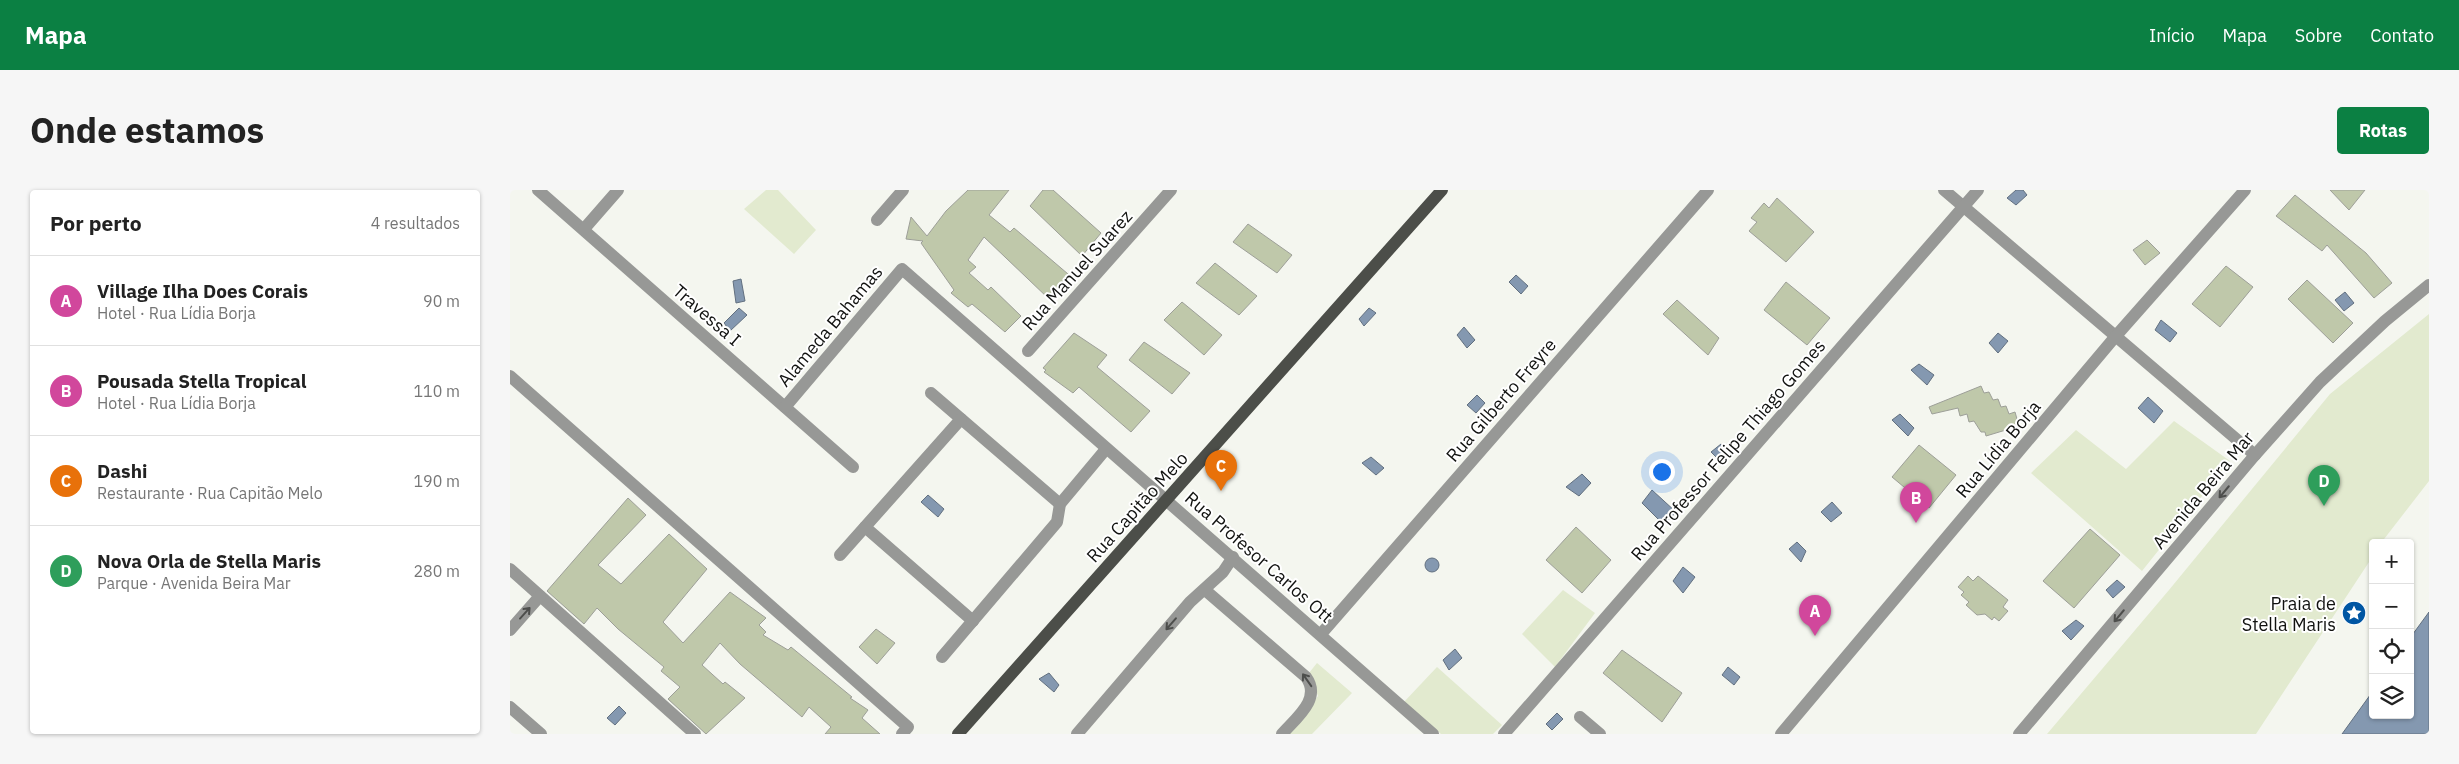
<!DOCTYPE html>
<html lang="pt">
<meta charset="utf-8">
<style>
:root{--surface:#fff;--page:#f6f6f6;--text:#222;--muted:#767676;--line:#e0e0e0;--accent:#0b8043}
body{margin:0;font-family:"IBM Plex Sans",sans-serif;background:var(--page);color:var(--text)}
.controls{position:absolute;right:15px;bottom:15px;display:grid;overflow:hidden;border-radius:5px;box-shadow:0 1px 4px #0004}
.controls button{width:45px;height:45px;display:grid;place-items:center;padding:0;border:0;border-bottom:1px solid var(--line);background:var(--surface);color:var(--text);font:25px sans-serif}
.you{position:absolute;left:1151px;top:281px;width:18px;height:18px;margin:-12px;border:4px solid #fff;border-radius:50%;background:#1a73e8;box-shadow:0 0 0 8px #1a73e833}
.badge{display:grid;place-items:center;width:32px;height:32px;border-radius:50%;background:var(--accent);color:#fff;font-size:16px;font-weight:700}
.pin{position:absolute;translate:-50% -41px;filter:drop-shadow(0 1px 2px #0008)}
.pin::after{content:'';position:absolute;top:26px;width:18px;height:15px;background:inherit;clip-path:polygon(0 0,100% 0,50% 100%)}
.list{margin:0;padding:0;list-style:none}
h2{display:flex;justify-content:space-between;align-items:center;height:65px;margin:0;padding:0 20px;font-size:21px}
h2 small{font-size:16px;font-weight:400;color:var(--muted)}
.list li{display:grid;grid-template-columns:32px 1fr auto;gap:15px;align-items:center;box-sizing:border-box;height:90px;padding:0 20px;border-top:1px solid var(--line)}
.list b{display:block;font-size:19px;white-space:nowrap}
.list p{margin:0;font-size:16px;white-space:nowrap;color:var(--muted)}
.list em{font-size:16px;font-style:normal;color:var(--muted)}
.icon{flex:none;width:28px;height:28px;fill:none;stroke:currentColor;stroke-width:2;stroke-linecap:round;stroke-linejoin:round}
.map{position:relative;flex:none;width:1919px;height:544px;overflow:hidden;border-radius:5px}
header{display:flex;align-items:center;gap:30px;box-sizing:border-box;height:70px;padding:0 25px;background:var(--accent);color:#fff}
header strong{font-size:24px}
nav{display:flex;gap:28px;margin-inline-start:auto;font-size:18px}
.intro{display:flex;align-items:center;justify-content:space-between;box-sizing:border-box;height:120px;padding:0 30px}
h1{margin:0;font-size:35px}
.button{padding:12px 22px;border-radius:5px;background:var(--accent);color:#fff;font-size:18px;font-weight:700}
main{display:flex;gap:30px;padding:0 30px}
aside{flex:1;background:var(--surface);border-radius:5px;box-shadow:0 1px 4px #0004}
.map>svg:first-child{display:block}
.green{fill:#e2eacf}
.water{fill:#8498b0;stroke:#627080}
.building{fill:#bfc8aa;stroke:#9d9f98}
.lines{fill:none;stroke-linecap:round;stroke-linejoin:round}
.minor{stroke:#979896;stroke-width:12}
.major{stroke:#4c4e49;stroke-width:12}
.oneway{stroke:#4d4e4c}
.labels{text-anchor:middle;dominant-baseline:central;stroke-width:4;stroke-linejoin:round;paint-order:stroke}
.street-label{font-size:18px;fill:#111210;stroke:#fff}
.poi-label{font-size:18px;fill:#111210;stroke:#fff;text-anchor:end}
</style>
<header>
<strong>Mapa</strong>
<nav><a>Início</a><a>Mapa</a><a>Sobre</a><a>Contato</a></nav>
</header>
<div class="intro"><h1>Onde estamos</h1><a class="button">Rotas</a></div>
<main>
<aside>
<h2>Por perto<small>4 resultados</small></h2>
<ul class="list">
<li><span class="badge" style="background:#d1479c">A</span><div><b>Village Ilha Does Corais</b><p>Hotel · Rua Lídia Borja</p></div><em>90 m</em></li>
<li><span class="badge" style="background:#d1479c">B</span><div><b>Pousada Stella Tropical</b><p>Hotel · Rua Lídia Borja</p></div><em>110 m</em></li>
<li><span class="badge" style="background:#e8710a">C</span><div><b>Dashi</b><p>Restaurante · Rua Capitão Melo</p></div><em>190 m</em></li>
<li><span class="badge" style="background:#2e9e5b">D</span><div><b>Nova Orla de Stella Maris</b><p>Parque · Avenida Beira Mar</p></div><em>280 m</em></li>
</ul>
</aside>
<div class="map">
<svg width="1919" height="544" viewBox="0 0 1919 544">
<rect width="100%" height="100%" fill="#f4f6ef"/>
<g class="green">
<polygon points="256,0 268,0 306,40 284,64 234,19"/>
<polygon points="1919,124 1919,291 1871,353 1863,353 1863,366 1746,544 1537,544 1659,400 1820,204"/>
<polygon points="1664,231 1720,271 1632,381 1521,283 1566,240 1616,279"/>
<polygon points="1053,400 1085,423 1045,477 1012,444"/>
<polygon points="807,473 842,503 802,544 778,544 808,506 799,483"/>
<polygon points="927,477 992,535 983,544 931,544 894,512"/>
</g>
<g class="water">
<polygon points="1506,0 1513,0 1517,5 1506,15 1497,8"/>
<polygon points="1006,85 1018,96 1011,104 999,92"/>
<polygon points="231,89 235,111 226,113 223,91"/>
<polygon points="1835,102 1844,113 1834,121 1825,110"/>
<polygon points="229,118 237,125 220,141 214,133"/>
<polygon points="859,118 866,123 854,136 849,129"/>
<polygon points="1651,130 1667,143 1660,152 1645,140"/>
<polygon points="954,137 965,150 957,158 947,145"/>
<polygon points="1488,143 1498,151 1488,163 1479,153"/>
<polygon points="1409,174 1424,185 1417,195 1401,180"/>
<polygon points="967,205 975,213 966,223 957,215"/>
<polygon points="1638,207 1653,221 1644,233 1628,218"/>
<polygon points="1390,224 1404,238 1398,246 1382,230"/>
<polygon points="1211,254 1220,262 1216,268 1209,270 1201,262"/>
<polygon points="861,267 874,278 866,285 852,273"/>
<polygon points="1072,284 1081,293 1069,306 1056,297"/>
<polygon points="1142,300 1166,322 1154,335 1132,313"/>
<polygon points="418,305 434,319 428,327 411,312"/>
<polygon points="1322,312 1332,323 1321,332 1311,322"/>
<polygon points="1287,352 1296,361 1291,372 1279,359"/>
<circle cx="922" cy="375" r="7"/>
<polygon points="1173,377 1185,387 1173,403 1163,391"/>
<polygon points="1607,390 1615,397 1603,408 1596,400"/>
<polygon points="1919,422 1919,544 1832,544 1863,501 1863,525 1900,525 1900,448"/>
<polygon points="1566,430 1574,436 1561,450 1552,441"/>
<polygon points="945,459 952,468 939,480 933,470"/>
<polygon points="1218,477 1230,487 1224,495 1212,485"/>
<polygon points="539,483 549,495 544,502 529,489"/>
<polygon points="109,516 116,523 105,535 97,528"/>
<polygon points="1047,523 1053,529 1042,540 1036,534"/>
</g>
<g class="building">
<polygon points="458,0 499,0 479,25 500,42 504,38 558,84 539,109 474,47 458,70 466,77 459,83 478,100 481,97 511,126 495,142 462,114 458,117 441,103 444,100 411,53 413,51 396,49 401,27 417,46 436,21"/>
<polygon points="533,0 543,0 591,43 572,66 520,16"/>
<polygon points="1820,0 1855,0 1839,20"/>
<polygon points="1785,5 1856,63 1882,93 1864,108 1817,55 1812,61 1766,26"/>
<polygon points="1267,8 1304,42 1276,72 1239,41 1247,32 1241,28 1254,13 1259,18"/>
<polygon points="738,34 782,65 767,83 723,52"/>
<polygon points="1637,50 1650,63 1635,75 1623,60"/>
<polygon points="705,73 747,106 729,125 686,93"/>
<polygon points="1716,76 1743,97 1710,137 1682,114"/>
<polygon points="1797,90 1843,133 1823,153 1778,109"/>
<polygon points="1276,92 1320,128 1297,155 1254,120"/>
<polygon points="1167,110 1209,148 1198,165 1153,124"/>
<polygon points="672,112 712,145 694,165 654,130"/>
<polygon points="564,143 597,165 587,177 640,221 621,242 569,197 563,203 534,182 536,180 533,178"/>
<polygon points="634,152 680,183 662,204 619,170"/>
<polygon points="1471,196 1474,203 1479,202 1483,210 1488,209 1491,217 1496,216 1499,224 1505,222 1509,236 1476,246 1475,242 1471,242 1464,231 1459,232 1457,224 1450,226 1448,218 1422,224 1419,217"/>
<polygon points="1409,255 1446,285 1419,318 1382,287"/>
<polygon points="118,308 136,325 88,375 111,394 159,344 197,379 153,432 173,453 220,402 256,428 249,435 256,442 253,445 278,460 281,457 342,507 340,508 358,520 352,528 370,544 315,544 321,537 299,517 292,527 230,474 210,453 192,475 213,494 215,492 235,508 196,544 158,509 170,497 151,481 154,477 108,439 87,418 74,434 37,401"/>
<polygon points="1066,337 1101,370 1072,403 1036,370"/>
<polygon points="1580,339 1610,365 1564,418 1533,391"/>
<polygon points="1458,386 1463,391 1468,386 1498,410 1493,417 1498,421 1489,431 1484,427 1482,430 1475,424 1467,425 1456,415 1459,412 1451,405 1454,402 1448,397"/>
<polygon points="366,439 385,453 367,474 349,457"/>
<polygon points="1112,460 1172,503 1152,532 1093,483"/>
</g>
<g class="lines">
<g class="minor">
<polyline points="28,0 343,277"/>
<polyline points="1434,0 1745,265"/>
<polyline points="367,30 393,0"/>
<polyline points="74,39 108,0"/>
<polyline points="518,161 661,0"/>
<polyline points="0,186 398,537 392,544"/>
<polyline points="421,203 550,314"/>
<polyline points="275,217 392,79 923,544"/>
<polyline points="355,337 463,431"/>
<polyline points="330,365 451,229"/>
<polyline points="0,379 185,544"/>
<path d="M695,400L796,487C812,509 786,528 772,544"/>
<polyline points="0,440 30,406"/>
<polyline points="811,444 1198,0"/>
<polyline points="432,467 547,332 550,314 596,259"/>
<polyline points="0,517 31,544"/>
<polyline points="1070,527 1090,544"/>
<polyline points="567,544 680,412 713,382 723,367"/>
<polyline points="994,544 1468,0"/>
<polyline points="1271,544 1605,147 1735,0"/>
<polyline points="1509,544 1745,265 1810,192 1875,131 1919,95"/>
</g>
<polyline class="major" points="448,544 932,0"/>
</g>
<defs><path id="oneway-shaft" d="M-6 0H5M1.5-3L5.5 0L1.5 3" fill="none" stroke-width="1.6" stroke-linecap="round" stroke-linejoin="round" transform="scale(1.25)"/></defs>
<g class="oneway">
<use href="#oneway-shaft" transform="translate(1714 302) rotate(130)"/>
<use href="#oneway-shaft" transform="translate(15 423) rotate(-48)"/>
<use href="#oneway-shaft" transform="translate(1609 426) rotate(130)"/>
<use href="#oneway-shaft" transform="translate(661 434) rotate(131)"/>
<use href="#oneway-shaft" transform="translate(797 490) rotate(-125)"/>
</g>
<defs>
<g id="sight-disc" transform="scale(1.25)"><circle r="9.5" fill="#0056a3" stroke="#fff"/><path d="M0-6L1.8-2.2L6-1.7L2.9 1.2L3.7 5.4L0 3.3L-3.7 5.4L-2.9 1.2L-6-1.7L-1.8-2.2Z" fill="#fff"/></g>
</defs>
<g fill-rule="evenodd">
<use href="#sight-disc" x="1844" y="423"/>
</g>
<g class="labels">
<g class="street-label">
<text transform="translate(567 80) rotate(-48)">Rua Manuel Suarez</text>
<text transform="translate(197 125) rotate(41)">Travessa I</text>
<text transform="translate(320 136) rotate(-50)">Alameda Bahamas</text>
<text transform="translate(991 210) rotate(-49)">Rua Gilberto Freyre</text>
<text transform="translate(1488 259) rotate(-50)">Rua Lídia Borja</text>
<text transform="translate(1218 260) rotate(-49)">Rua Professor Felipe Thiago Gomes</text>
<text transform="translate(1693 300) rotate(-50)">Avenida Beira Mar</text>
<text transform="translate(627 317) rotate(-48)">Rua Capitão Melo</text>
<text transform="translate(749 367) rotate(41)">Rua Profesor Carlos Ott</text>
</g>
<g class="poi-label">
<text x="1826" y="413">Praia de<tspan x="1826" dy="21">Stella Maris</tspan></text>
</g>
</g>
</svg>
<div class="controls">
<button>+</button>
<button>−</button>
<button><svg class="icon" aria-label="locate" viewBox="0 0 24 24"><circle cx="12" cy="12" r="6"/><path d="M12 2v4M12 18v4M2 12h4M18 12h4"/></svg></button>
<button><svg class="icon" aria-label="layers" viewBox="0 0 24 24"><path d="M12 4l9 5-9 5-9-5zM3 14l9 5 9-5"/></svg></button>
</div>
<div class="you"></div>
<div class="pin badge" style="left:1305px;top:446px;background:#d1479c">A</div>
<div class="pin badge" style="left:1406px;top:333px;background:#d1479c">B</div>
<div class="pin badge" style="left:711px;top:301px;background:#e8710a">C</div>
<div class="pin badge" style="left:1814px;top:316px;background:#2e9e5b">D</div>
</div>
</main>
